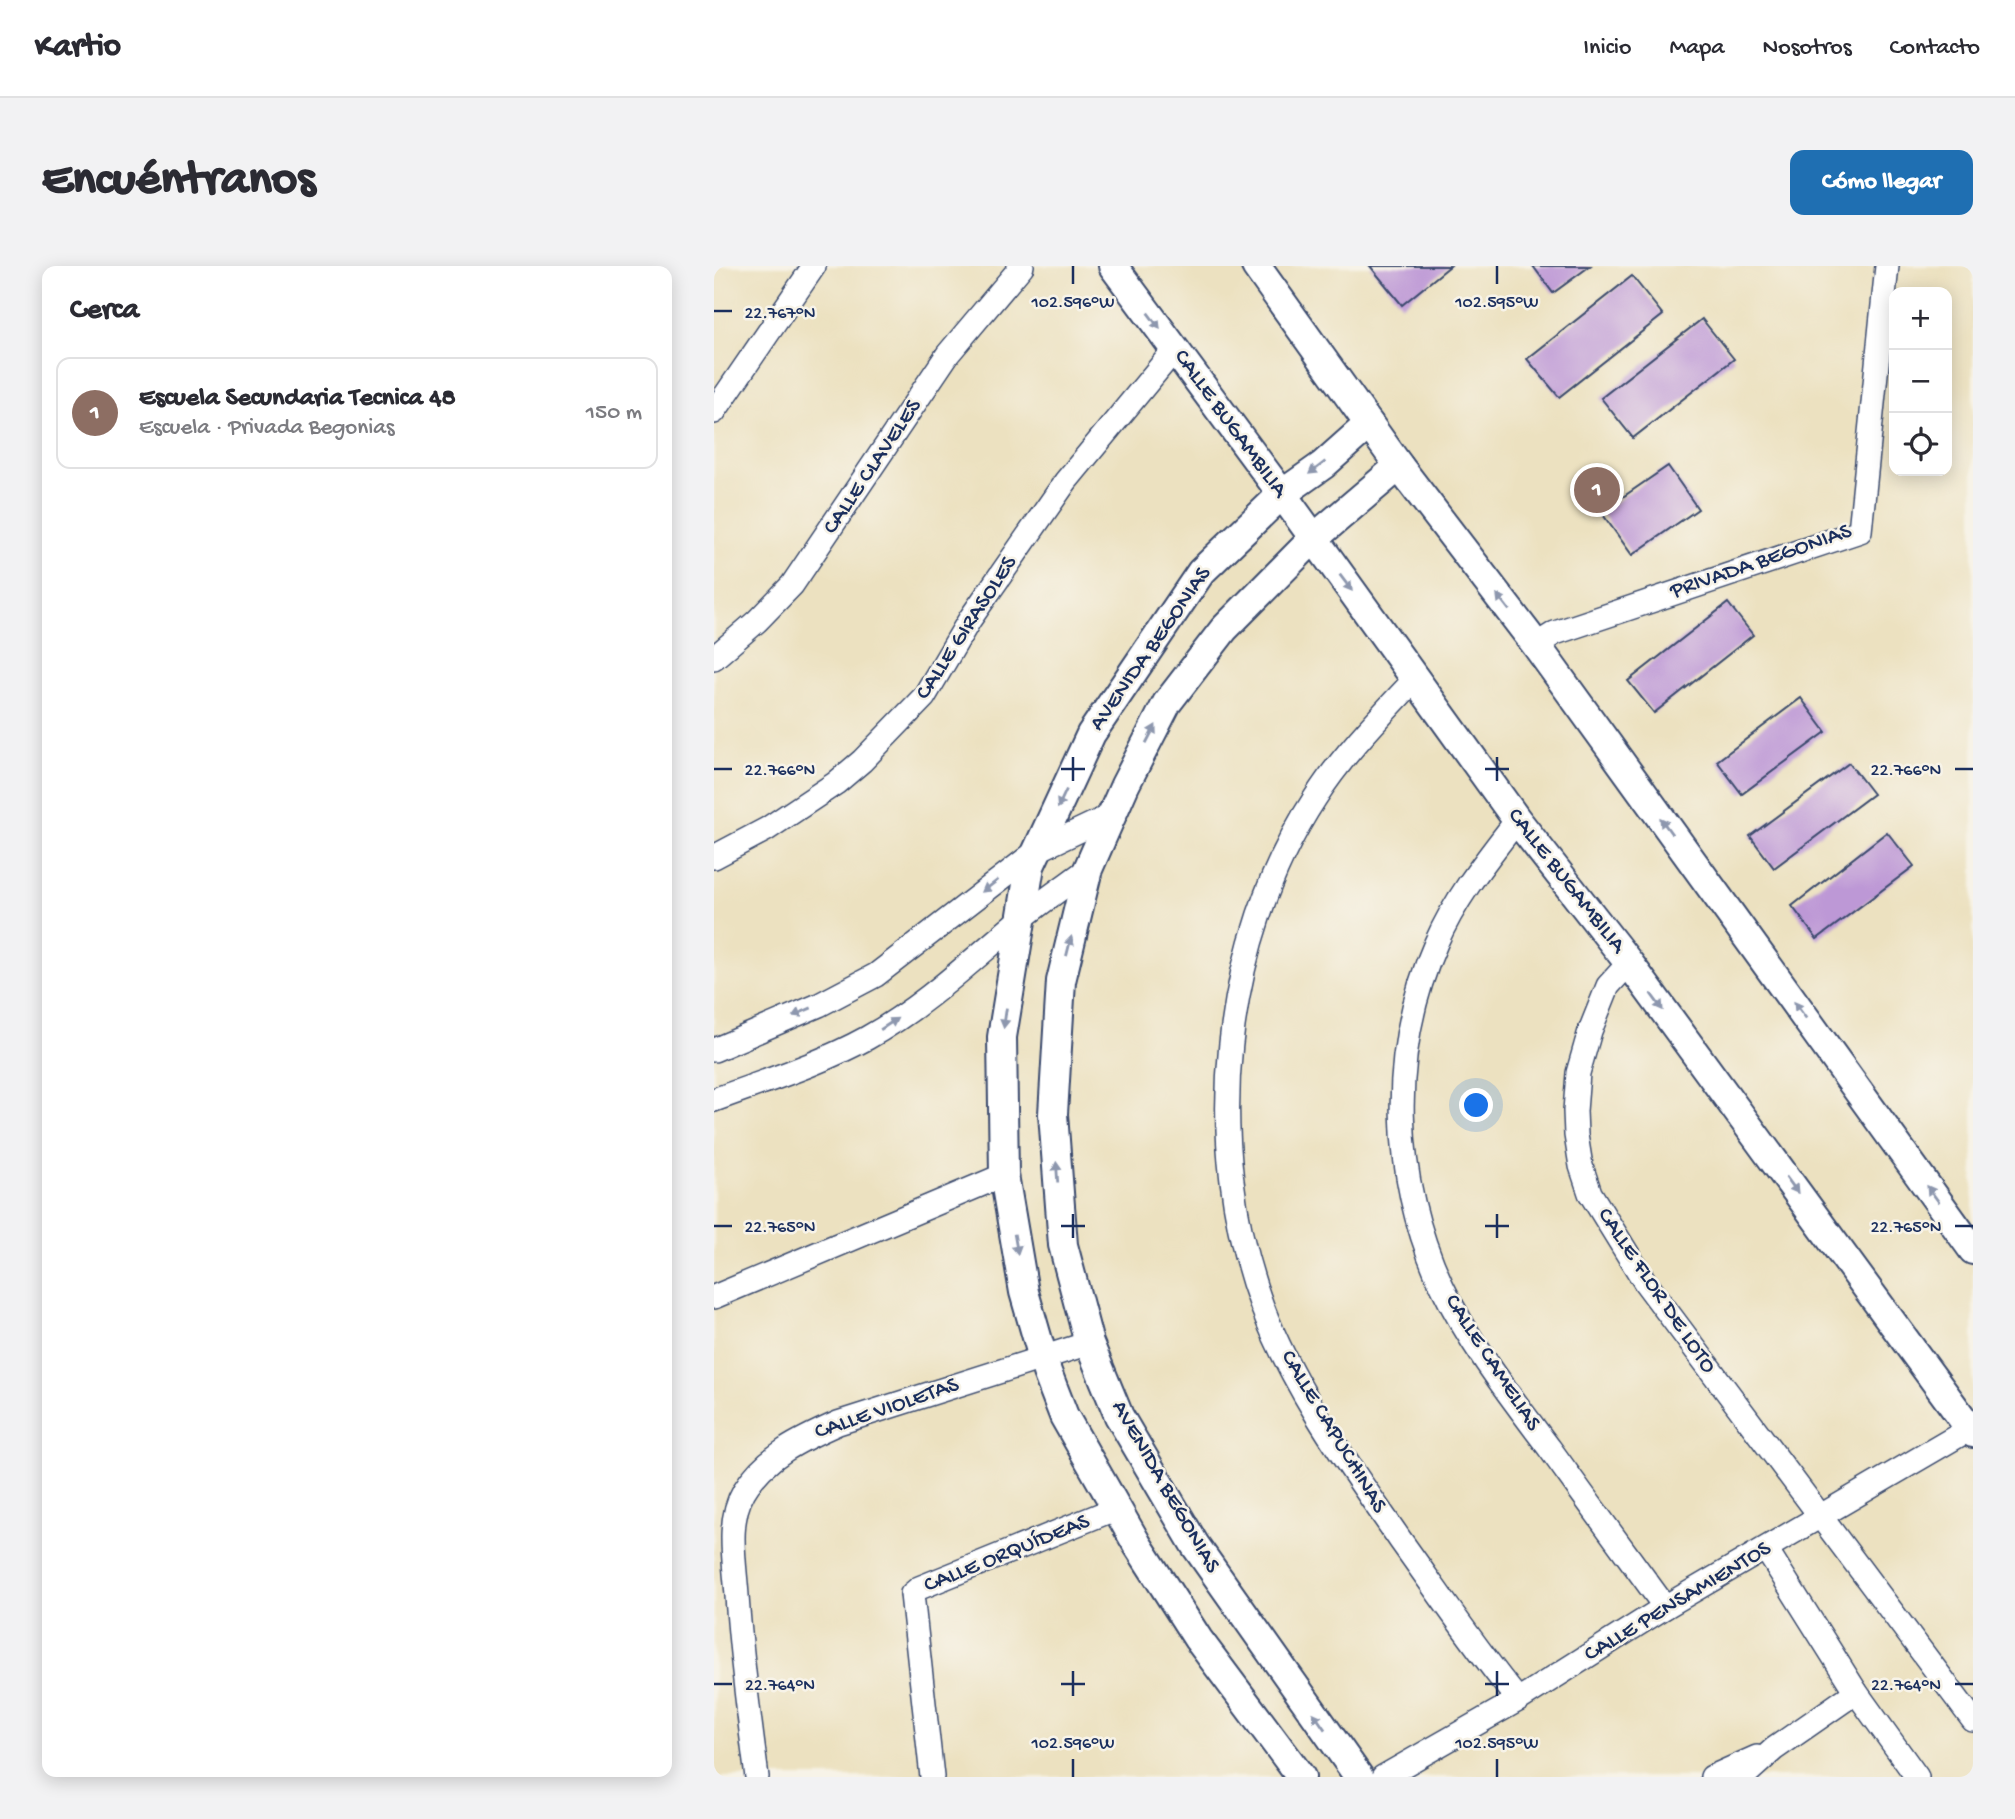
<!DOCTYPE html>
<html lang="es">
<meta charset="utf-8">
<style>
:root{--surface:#fff;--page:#f2f2f3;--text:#2b2b33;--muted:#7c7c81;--line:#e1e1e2;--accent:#1f6fb2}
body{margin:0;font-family:"Gochi Hand",sans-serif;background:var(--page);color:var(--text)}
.controls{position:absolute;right:21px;top:21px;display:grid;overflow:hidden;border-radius:14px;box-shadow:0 4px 18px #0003}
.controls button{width:63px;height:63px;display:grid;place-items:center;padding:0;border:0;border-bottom:2px solid var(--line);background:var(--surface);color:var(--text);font:35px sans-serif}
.you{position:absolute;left:763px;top:840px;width:24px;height:24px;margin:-18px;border:5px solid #fff;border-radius:50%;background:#1a73e8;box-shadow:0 0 0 10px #1a73e833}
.badge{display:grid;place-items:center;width:46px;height:46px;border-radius:50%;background:var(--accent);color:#fff;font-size:23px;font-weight:700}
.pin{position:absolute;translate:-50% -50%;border:4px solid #fff;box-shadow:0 2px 7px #0006}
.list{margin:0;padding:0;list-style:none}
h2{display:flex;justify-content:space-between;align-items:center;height:91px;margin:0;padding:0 28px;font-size:30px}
h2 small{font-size:23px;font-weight:400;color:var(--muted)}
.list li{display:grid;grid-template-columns:46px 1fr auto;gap:21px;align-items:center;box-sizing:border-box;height:112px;margin:0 14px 14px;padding:0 14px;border:2px solid var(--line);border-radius:14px}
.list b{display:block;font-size:26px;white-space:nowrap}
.list p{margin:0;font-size:23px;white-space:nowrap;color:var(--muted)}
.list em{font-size:23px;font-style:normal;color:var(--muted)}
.icon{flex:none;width:38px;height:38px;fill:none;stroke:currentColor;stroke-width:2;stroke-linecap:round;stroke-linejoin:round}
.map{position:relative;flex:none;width:1259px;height:1511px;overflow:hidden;border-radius:14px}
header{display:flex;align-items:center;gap:42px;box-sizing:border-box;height:98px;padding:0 35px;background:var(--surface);border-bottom:2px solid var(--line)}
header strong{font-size:33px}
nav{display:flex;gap:38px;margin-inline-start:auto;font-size:24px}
.intro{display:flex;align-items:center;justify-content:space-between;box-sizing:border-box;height:168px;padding:0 42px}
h1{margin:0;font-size:49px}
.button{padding:18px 32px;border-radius:14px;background:var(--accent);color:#fff;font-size:24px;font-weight:700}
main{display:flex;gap:42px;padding:0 42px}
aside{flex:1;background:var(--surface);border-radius:14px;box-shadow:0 4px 18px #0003}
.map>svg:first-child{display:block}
.building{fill:#bd98d6}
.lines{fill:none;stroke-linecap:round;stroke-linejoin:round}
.minor-casing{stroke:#3a4a6d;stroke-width:26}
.tertiary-casing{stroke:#3a4a6d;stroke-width:32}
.minor{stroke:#fff;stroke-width:23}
.tertiary{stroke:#fff;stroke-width:28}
.oneway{fill:#8d97ae}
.ticks{fill:none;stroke:#1b2f5e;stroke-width:2.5}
.labels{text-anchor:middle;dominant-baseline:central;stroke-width:5;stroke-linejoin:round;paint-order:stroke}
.street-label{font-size:23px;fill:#1b2f5e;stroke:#f7f3e8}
.ticks-label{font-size:18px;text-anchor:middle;fill:#1b2f5e;stroke:#f7f3e8;stroke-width:5;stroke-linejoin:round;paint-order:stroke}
</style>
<header>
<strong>Kartio</strong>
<nav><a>Inicio</a><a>Mapa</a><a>Nosotros</a><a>Contacto</a></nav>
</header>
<div class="intro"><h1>Encuéntranos</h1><a class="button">Cómo llegar</a></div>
<main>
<aside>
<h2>Cerca<small></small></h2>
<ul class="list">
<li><span class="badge" style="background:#8d6e63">1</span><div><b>Escuela Secundaria Tecnica 48</b><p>Escuela · Privada Begonias</p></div><em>150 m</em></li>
</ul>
</aside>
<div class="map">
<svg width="1259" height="1511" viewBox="0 0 1259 1511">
<rect width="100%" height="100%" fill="#f7f3e8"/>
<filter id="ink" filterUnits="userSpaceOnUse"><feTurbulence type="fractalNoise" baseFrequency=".0143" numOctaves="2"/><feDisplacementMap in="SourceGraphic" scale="14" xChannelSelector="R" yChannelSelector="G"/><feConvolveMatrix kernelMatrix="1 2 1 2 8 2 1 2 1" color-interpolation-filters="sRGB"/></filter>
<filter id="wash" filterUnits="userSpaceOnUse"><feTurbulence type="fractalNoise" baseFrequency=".00686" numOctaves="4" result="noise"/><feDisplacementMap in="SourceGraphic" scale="28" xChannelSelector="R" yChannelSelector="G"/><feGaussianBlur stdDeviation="1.57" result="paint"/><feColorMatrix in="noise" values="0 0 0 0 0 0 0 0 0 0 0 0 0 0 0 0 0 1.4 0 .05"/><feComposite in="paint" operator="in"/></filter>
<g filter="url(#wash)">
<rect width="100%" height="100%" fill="#ece1c0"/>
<g id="blocks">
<g class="building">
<polygon points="656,0 736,0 688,39"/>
<polygon points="819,0 876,0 839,27"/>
<polygon points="918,10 949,49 845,131 813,93"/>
<polygon points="988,53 1020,93 919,172 887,132"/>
<polygon points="954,200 984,243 918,289 887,246"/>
<polygon points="1014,337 1039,369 940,447 914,415"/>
<polygon points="1087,432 1112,466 1028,528 1003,495"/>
<polygon points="1135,497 1159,528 1060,602 1036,570"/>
<polygon points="1173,566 1200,600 1103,673 1078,640"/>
</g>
</g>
</g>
<g filter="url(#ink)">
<use href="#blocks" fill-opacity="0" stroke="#3a4a6d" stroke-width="2"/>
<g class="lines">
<g class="minor-casing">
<g id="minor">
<polyline points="0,146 100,0"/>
<polyline points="822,379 841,367 1146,265 1173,0"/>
<polyline points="0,392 43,355 78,319 234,88 308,0"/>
<path d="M702,412C667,450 629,488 601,532C507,676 488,879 548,1040C580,1125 636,1201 687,1275C725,1328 762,1383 804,1434"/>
<path d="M803,554C773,593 742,631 722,677C674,786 678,913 728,1020C756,1079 797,1131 836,1183C874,1236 913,1289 951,1341"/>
<polyline points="0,591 53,563 122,517 148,495 210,431 256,353 352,215 461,83"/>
<polyline points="915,697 894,720 876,765 864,807 861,845 862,869 867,900 876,927 931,1016 1259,1454"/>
<polyline points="0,784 105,739 162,709 324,584 398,549"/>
<path d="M0,834C51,815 106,798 153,772C209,741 257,695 306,654C327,636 351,620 374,603"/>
<polyline points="0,1031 290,909"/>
<polyline points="1052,1283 1142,1426 1203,1511"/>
<path d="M43,1511C35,1451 27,1391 23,1330C21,1297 12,1255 30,1225C51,1190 88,1173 124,1157L375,1077"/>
<polyline points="218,1511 198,1328 205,1322 403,1242"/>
<polyline points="669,1511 804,1434 951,1341 1259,1161"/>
<polyline points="998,1511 1043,1491"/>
<polyline points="1029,1511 1060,1483 1142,1426"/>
</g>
</g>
<g class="tertiary-casing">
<g id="tertiary">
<polyline points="399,0 568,228 803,554 915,697 1259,1167"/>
<polyline points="542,0 685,200 822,379 1259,984"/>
<polyline points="587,1511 484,1373 423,1278 350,1150 333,1106 310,1026 290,909 288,771 316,600 377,468 487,306 568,228 609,199 655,158"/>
<polyline points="645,1511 481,1279 405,1150 375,1077 349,979 339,848 347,715 374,603 411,519 453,437 510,363 599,273 685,200"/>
</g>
</g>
<use href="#minor" class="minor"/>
<use href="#tertiary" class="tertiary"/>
</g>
<defs><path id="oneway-solid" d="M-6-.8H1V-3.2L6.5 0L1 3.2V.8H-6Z" transform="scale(1.75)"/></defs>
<g class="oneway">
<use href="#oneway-solid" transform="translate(440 55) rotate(53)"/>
<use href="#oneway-solid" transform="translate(603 202) rotate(143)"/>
<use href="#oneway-solid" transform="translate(632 317) rotate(53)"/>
<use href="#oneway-solid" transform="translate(789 336) rotate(-128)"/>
<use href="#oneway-solid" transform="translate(437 468) rotate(-62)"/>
<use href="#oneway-solid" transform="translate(348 533) rotate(115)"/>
<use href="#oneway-solid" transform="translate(952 560) rotate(-126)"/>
<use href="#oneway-solid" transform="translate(276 620) rotate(143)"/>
<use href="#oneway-solid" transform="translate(355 680) rotate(-76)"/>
<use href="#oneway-solid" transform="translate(943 736) rotate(54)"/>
<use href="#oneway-solid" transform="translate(1086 744) rotate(-126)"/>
<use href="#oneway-solid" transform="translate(88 746) rotate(157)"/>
<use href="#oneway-solid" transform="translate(291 752) rotate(98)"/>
<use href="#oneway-solid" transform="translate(175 758) rotate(-33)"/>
<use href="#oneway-solid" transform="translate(343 906) rotate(-94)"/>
<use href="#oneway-solid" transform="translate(1078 919) rotate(54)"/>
<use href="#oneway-solid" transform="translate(1219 928) rotate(-126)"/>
<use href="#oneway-solid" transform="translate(302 978) rotate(80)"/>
<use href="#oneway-solid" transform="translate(605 1455) rotate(-125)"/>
</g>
</g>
<path class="ticks" d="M359,0V18M783,0V18M0,45H18M359,491V515M783,491V515M0,503H18M347,503H371M771,503H795M1241,503H1259M359,948V972M783,948V972M0,960H18M347,960H371M771,960H795M1241,960H1259M359,1405V1430M783,1405V1430M0,1418H18M347,1418H371M771,1418H795M1241,1418H1259M359,1493V1511M783,1493V1511"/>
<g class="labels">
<g class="street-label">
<text transform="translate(516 158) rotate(54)">CALLE BUGAMBILIA</text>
<text transform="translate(159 201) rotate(-56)">CALLE CLAVELES</text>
<text transform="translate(1047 296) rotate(-19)">PRIVADA BEGONIAS</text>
<text transform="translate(253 362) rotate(-57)">CALLE GIRASOLES</text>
<text transform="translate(437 383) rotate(-55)">AVENIDA BEGONIAS</text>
<text transform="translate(852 615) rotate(52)">CALLE BUGAMBILIA</text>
<text transform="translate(942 1025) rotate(56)">CALLE FLOR DE LOTO</text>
<text transform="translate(778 1097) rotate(57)">CALLE CAMELIAS</text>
<text transform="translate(173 1143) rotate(-19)">CALLE VIOLETAS</text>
<text transform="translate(619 1166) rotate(59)">CALLE CAPUCHINAS</text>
<text transform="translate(451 1221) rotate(60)">AVENIDA BEGONIAS</text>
<text transform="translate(293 1288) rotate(-22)">CALLE ORQUÍDEAS</text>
<text transform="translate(964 1336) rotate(-31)">CALLE PENSAMIENTOS</text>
</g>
</g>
<g class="ticks-label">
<text x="359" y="41">102.596°W</text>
<text x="783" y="41">102.595°W</text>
<text x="66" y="52">22.767°N</text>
<text x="66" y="509">22.766°N</text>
<text x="1192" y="509">22.766°N</text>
<text x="66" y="966">22.765°N</text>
<text x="1192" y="966">22.765°N</text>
<text x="66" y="1424">22.764°N</text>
<text x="1192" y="1424">22.764°N</text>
<text x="359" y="1482">102.596°W</text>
<text x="783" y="1482">102.595°W</text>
</g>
</svg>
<div class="controls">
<button>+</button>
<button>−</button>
<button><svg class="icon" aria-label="locate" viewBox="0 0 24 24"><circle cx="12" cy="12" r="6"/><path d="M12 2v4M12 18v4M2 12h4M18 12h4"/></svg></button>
</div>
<div class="you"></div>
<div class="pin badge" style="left:883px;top:224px;background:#8d6e63">1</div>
</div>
</main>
